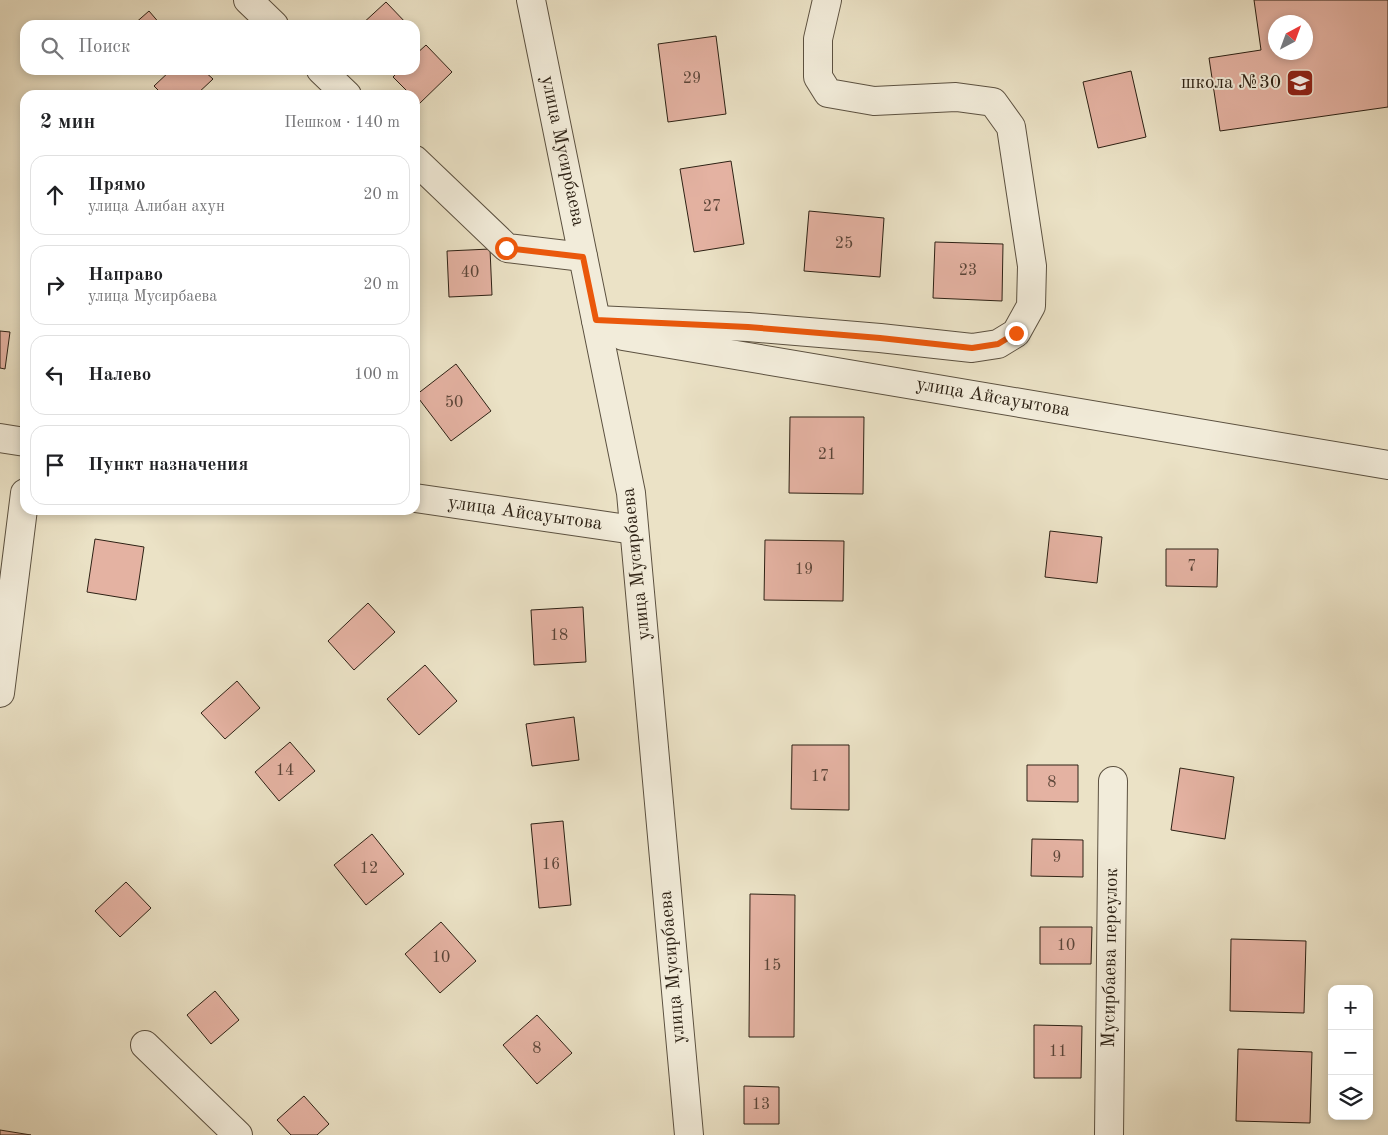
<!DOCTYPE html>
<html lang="ru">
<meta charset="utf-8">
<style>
:root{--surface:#fff;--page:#f2f2f2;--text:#202124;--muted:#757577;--line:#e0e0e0}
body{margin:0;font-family:"Old Standard TT",serif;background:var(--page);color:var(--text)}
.controls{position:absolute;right:15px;bottom:15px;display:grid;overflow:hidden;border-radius:10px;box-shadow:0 2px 8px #0003}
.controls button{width:45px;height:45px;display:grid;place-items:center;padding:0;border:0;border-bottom:1px solid var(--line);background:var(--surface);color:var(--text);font:25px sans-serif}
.compass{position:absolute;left:1268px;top:15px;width:45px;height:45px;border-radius:50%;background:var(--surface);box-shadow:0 2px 8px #0003;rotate:41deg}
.stop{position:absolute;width:15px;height:15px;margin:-11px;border:4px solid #ea580c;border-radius:50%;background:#fff}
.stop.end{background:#ea580c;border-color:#fff;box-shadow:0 1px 5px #0008}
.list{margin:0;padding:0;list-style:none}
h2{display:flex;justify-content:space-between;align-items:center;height:65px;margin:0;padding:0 20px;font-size:21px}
h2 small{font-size:16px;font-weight:400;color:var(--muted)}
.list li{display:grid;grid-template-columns:32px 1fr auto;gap:15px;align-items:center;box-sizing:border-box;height:80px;margin:0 10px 10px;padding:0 10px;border:1px solid var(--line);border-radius:15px}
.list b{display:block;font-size:19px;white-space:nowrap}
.list p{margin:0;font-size:16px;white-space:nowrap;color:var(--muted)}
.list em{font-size:16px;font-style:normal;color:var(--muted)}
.icon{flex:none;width:28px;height:28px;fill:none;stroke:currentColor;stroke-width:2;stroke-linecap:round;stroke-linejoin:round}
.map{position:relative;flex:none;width:1388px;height:1135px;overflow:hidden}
.search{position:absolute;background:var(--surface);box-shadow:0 2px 8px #0003;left:20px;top:20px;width:400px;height:55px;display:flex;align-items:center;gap:12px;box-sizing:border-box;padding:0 18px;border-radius:15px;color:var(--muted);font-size:19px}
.panel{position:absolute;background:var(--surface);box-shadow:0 2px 8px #0003;left:20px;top:90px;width:400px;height:425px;border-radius:15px}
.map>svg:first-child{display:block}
.building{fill:#e4b2a2;stroke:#2d2114;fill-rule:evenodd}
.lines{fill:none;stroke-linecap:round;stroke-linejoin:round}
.minor-casing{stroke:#5c5140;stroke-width:30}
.minor{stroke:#f2ecda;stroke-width:28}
.route{stroke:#ea580c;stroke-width:6}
.labels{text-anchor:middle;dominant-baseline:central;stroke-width:4;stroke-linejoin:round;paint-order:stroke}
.number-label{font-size:16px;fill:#5b4538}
.poi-label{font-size:19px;fill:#2d2114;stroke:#f2ecda;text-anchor:end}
.street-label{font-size:19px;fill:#2d2114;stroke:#f2ecda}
</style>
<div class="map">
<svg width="1388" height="1135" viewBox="0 0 1388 1135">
<rect width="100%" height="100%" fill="#ebe2c6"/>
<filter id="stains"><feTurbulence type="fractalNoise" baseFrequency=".004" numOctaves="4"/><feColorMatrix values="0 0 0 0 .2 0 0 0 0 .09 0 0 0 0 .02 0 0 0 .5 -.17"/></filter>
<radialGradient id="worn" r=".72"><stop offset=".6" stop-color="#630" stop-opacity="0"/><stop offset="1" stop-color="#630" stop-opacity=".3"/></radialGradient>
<g class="building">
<path d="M1254,0H1388V107L1220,131L1209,58L1261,50ZM1276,22H1306V52H1276Z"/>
<polygon points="386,2 408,25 361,25"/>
<polygon points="149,11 161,25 133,25"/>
<polygon points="716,36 726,114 668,122 658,44"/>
<polygon points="426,45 452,72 419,104 415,99 415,95 411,95 393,77 400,70 415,70 415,55"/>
<polygon points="171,70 203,70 213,79 196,95 163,95 154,86"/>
<polygon points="1131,71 1146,137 1098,148 1083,82"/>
<polygon points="731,161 744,244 694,252 680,169"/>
<polygon points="809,211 884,218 880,277 804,271"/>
<polygon points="935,242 1003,244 1002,301 933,298"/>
<polygon points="490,249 492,295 449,297 447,251"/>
<polygon points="0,331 10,332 5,369 0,368"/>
<polygon points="456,364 491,411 451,441 416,395"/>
<polygon points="790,417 864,417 863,494 789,493"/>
<polygon points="1050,531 1102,537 1097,583 1045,577"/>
<polygon points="95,539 144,547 136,600 87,592"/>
<polygon points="765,540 844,541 843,601 764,600"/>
<polygon points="1166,549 1218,549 1217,587 1166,586"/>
<polygon points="368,603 395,632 354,670 328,641"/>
<polygon points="583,607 586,662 534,665 531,610"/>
<polygon points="425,665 457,701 419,735 387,699"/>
<polygon points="237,681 260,708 225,739 201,713"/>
<polygon points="574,717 579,760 532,766 526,724"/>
<polygon points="290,742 315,771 279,801 255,772"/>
<polygon points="792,745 849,745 849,810 791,809"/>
<polygon points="1027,765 1078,765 1078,802 1027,801"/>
<polygon points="1180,768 1234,777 1225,839 1171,830"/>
<polygon points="563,821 571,905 539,908 531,824"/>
<polygon points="372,834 404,874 366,905 334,865"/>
<polygon points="1032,839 1083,840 1083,877 1031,876"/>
<polygon points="126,882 151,908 120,937 95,911"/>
<polygon points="750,894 795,895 794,1037 749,1037"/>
<polygon points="441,922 476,961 440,993 405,954"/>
<polygon points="1040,927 1092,927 1091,964 1040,964"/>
<polygon points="1231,939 1306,941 1304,1013 1230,1011"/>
<polygon points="215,991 239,1020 211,1044 187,1015"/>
<polygon points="537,1015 572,1053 537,1084 503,1045"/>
<polygon points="1034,1025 1082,1026 1081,1078 1034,1078"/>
<polygon points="1238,1049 1312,1052 1310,1123 1236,1121"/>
<polygon points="744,1086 779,1087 779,1124 744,1124"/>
<polygon points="304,1096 329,1124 317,1135 291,1135 277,1120"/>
<polygon points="0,1130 31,1135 0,1135"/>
</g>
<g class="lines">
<g class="minor-casing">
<g id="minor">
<polyline points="248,0 274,25"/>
<polyline points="531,0 631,493 689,1135"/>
<polyline points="321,70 347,95"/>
<polyline points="415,160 507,248 583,257"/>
<polyline points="596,320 748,327 880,338 972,348 998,344 1016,333 1031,306 1032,266 1011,127 993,102 956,97 874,101 828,93 818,77 818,39 827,0"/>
<polyline points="623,336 1388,465"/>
<polyline points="0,438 25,442"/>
<polyline points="415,498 634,530"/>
<polyline points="0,693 25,493"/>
<polyline points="145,1045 238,1135"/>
<polyline points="1109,1135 1113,781"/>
</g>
</g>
<use href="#minor" class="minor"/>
</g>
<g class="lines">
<polyline class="route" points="506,248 583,257 596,320 748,327 880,338 972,348 998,344 1016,333"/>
</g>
<defs>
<g id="school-square" transform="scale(1.4375)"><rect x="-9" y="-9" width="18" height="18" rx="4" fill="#8f2418" stroke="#f2ecda"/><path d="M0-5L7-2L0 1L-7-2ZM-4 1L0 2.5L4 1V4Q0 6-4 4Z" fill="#fff"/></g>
</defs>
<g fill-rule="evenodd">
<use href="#school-square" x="1300" y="83"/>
</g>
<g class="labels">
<g class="number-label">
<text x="692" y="79">29</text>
<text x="712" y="207">27</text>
<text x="844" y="244">25</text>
<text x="968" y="271">23</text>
<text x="470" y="273">40</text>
<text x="454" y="403">50</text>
<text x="827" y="455">21</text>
<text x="1192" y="567">7</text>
<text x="804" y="570">19</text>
<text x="559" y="636">18</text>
<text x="285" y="771">14</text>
<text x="820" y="777">17</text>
<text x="1052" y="783">8</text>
<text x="1057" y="858">9</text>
<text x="551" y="865">16</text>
<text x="369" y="869">12</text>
<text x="1066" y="946">10</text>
<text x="441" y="958">10</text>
<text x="772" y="966">15</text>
<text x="537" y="1049">8</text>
<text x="1058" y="1052">11</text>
<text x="761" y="1105">13</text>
</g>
<g class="poi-label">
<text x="1281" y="83">школа №30</text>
</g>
<g class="street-label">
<text transform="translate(562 151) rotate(78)">улица Мусирбаева</text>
<text transform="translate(993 398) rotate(10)">улица Айсауытова</text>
<text transform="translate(525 514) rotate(8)">улица Айсауытова</text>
<text transform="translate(637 564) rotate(-96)">улица Мусирбаева</text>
<text transform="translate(1111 958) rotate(-89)">Мусирбаева переулок</text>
<text transform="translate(673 967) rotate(-95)">улица Мусирбаева</text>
</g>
</g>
<rect width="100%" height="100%" filter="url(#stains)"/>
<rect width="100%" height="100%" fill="url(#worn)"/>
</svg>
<div class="controls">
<button>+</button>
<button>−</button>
<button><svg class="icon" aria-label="layers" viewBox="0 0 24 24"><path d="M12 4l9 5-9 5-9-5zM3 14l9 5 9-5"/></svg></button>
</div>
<svg class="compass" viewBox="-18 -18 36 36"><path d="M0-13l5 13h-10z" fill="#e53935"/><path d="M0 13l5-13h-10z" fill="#757577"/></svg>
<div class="stop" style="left:506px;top:248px"></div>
<div class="stop end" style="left:1016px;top:333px"></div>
<div class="search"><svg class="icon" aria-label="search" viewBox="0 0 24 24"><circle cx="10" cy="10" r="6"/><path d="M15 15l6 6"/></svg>Поиск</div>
<section class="panel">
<h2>2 мин<small>Пешком · 140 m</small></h2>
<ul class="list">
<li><svg class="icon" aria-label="ahead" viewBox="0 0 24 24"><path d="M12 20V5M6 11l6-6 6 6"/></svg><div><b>Прямо</b><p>улица Алибан ахун</p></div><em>20 m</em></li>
<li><svg class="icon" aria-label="right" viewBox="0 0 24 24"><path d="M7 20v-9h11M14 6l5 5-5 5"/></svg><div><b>Направо</b><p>улица Мусирбаева</p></div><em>20 m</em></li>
<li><svg class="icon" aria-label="left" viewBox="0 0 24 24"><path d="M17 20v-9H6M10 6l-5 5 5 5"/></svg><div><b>Налево</b></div><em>100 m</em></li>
<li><svg class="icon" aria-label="arrive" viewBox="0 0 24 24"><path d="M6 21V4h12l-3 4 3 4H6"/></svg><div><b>Пункт назначения</b></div></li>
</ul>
</section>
</div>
